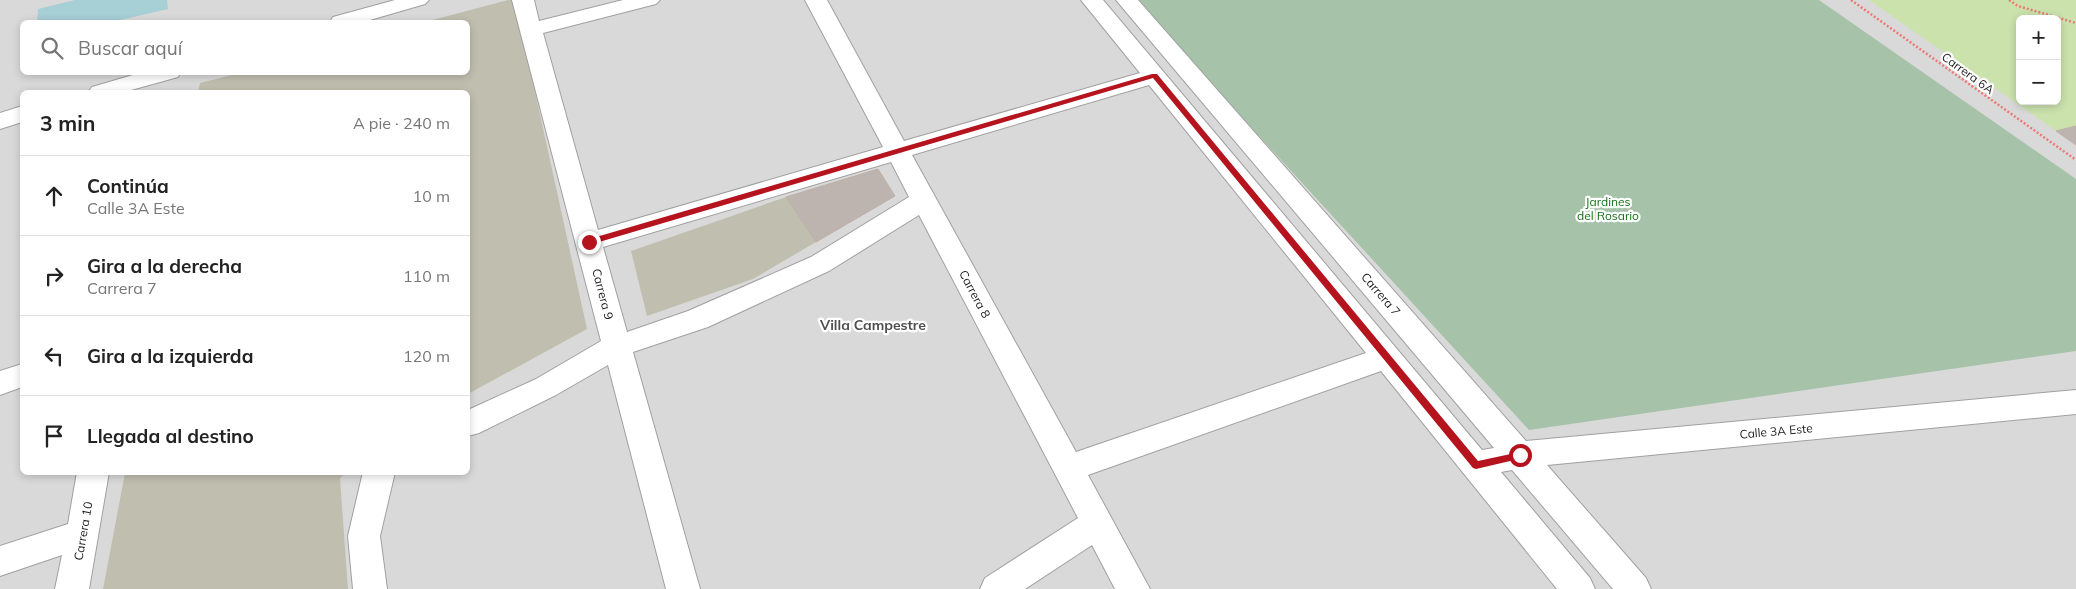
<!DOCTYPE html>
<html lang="es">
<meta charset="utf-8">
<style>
:root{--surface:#fff;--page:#f6f6f6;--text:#222;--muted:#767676;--line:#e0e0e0}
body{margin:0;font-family:Mulish,sans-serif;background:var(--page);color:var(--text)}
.controls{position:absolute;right:15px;top:15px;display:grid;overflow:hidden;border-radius:8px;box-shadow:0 2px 8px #0003}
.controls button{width:45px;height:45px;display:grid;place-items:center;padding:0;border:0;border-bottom:1px solid var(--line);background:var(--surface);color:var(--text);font:25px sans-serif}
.stop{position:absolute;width:15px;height:15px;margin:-11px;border:4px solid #b5131e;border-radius:50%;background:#fff}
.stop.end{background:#b5131e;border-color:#fff;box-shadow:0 1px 5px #0008}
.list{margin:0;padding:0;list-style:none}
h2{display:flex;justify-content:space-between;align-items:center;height:65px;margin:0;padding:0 20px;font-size:21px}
h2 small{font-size:16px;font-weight:400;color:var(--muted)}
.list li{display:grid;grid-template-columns:32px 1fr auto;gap:15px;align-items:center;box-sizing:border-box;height:80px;padding:0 20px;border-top:1px solid var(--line)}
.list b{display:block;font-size:19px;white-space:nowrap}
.list p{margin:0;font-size:16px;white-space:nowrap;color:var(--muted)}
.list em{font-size:16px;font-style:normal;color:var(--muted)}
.icon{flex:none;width:28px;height:28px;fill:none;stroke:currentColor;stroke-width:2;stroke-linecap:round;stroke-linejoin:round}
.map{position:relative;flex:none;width:2076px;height:589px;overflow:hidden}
.search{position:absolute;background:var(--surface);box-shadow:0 2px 8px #0003;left:20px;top:20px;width:450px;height:55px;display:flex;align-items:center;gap:12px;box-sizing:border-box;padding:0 18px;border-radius:8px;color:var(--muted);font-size:19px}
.panel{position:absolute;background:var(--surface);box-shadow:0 2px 8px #0003;left:20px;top:90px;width:450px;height:385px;border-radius:8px}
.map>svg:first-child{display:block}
.residential{fill:#dad9d9;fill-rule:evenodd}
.construction{fill:#c0bfaf}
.grass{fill:#cbe2ad;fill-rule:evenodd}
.cemetery{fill:#a6c3a9}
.water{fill:#a7cfd6}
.building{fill:#bdb4b0;stroke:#bdafa7}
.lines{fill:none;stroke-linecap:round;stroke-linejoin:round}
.minor-casing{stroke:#a0a0a0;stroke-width:2}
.path{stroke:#ec7975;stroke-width:2.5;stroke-dasharray:2 2;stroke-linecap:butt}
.minor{fill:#fff;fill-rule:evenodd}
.route{fill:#b5131e}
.labels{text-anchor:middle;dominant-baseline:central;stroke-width:4.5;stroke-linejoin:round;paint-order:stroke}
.street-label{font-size:12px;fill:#1c1c1c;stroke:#fff}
.park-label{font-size:12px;fill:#166f17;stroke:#fff}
.neighbourhood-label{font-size:14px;font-weight:bold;fill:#4f4f4f;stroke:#fff}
</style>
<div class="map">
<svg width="2076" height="589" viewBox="0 0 2076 589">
<rect width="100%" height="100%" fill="#ede9e3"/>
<path class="residential" d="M0,0H2076V589H0ZM2020,19H2057V101H2020ZM22,22H468V72H22ZM22,92H468V472H22Z"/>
<g class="construction">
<polygon points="508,0 515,0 587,329 468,394 468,92 198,92 200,83 240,73 468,72 468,22 425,22"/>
<polygon points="786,197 816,242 753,279 647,316 631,251"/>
<polygon points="125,473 346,473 340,478 348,589 103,589"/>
</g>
<path class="grass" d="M1869,0H2076V126L2056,131ZM2020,19H2057V101H2020Z"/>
<polygon class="cemetery" points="1134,0 1819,0 2076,179 2076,351 1529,430"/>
<polygon class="water" points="75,0 167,0 168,9 112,22 37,22 38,9"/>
<g class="building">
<polygon points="2076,126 2076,145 2056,131"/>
<polygon points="878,169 895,196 816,242 786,197"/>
</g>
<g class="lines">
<g class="minor-casing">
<g id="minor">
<polygon points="395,0 429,0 425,4 363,22 330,22 333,17"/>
<path d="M512,0H534L539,21L623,0H660L656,4L543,33L598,230L883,147L805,0H827L904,141L1140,73L1081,0H1103L1482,450L1494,448L1116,0H1138L1526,441L2076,390V414L1547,465L1646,578L1651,589H1613L1512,470L1501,472L1590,578L1595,589H1557L1381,371L1088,475L1150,589H1115L1092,545L1025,589H980L985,578L1078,518L919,215L829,271L708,327L633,352L700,589H666L608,365L556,395L479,433L468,436V410L536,379L601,341ZM1149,85L1366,353L1076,452L912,155ZM891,162L909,197L811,257L688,311L627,332L603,247Z"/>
<polygon points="143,72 181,72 178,77 124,92 88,92 92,87"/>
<polygon points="22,106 22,122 0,129 0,113"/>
<polygon points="22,364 22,387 0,395 0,371"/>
<polygon points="77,472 109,472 89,589 55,589 62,555 0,576 0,546 68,524"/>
<polygon points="363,472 395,472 380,536 387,589 353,589 348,536"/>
</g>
</g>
<g class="path">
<polyline points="1851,0 2076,160"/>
<polyline points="2009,0 2018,6 2076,23"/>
</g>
<use href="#minor" class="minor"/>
</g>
<polygon class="route" points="1152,74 1157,74 1478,461 1520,452 1523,453 1523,458 1476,469 1473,468 1153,78 589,245 585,242 586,240"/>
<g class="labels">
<g class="street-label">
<text transform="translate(1968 73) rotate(36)">Carrera 6A</text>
<text transform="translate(603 294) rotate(75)">Carrera 9</text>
<text transform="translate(975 294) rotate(62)">Carrera 8</text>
<text transform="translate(1381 294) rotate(49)">Carrera 7</text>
<text transform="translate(1776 431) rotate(-5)">Calle 3A Este</text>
<text transform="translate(83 531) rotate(-80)">Carrera 10</text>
</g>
<g class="park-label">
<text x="1608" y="201">Jardines<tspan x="1608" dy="14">del Rosario</tspan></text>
</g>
<g class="neighbourhood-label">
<text x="873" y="325">Villa Campestre</text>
</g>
</g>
</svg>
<div class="controls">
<button>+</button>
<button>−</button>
</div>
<div class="stop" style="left:1520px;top:455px"></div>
<div class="stop end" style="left:589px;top:242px"></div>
<div class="search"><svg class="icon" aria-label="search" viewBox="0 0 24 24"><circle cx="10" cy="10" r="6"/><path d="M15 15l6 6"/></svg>Buscar aquí</div>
<section class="panel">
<h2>3 min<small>A pie · 240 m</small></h2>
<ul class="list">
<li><svg class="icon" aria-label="ahead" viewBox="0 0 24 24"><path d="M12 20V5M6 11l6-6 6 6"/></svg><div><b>Continúa</b><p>Calle 3A Este</p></div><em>10 m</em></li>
<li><svg class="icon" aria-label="right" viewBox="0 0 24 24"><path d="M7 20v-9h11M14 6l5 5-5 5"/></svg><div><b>Gira a la derecha</b><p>Carrera 7</p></div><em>110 m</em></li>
<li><svg class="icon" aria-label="left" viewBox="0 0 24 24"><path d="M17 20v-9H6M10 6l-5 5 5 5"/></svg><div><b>Gira a la izquierda</b></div><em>120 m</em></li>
<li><svg class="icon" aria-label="arrive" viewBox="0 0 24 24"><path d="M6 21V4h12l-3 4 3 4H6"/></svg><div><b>Llegada al destino</b></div></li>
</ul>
</section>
</div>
